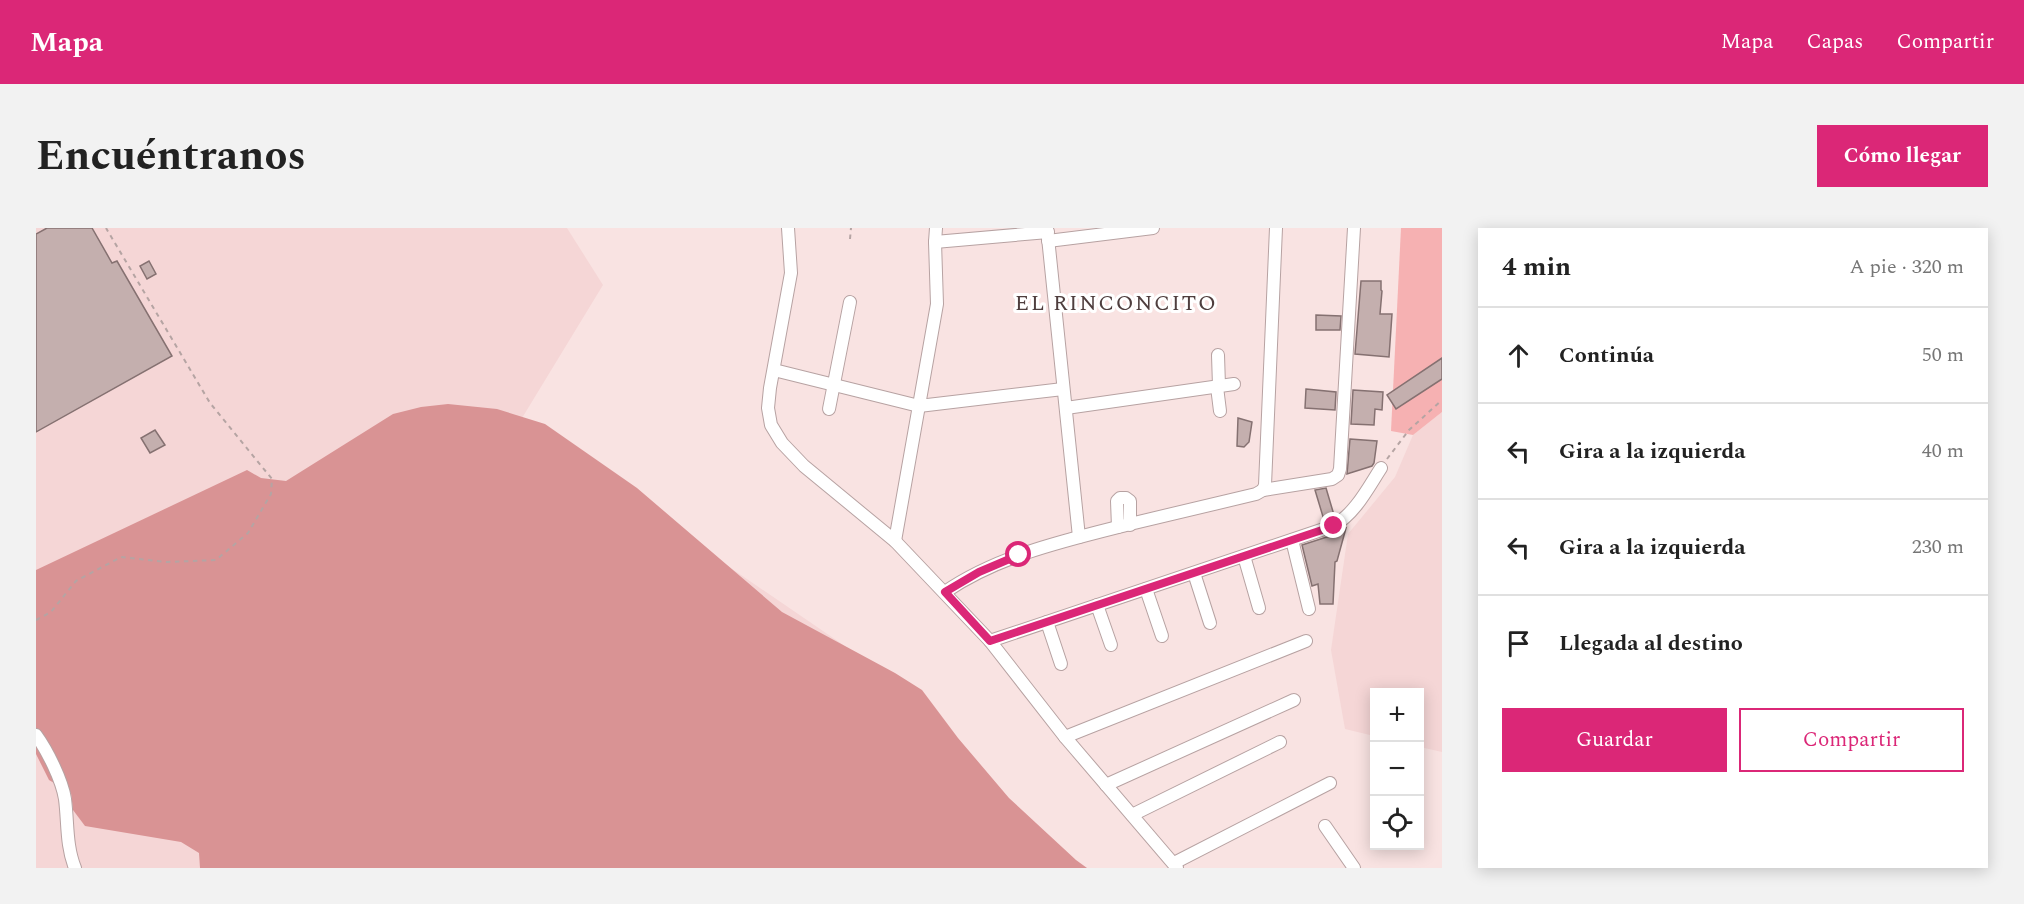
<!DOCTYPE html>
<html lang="es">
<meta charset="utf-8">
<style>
:root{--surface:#fff;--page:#f2f2f2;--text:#222;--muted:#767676;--line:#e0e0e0;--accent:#db2777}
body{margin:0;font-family:Spectral,serif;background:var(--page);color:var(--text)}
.controls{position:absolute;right:18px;bottom:18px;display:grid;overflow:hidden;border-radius:0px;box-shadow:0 3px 15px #0003}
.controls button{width:54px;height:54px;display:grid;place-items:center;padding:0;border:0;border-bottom:2px solid var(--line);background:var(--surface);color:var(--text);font:30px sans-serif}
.stop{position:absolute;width:18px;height:18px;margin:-14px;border:4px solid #db2777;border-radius:50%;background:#fff}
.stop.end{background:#db2777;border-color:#fff;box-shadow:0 2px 6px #0008}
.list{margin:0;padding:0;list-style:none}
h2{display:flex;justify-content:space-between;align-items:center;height:78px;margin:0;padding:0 24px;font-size:26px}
h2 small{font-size:20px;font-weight:400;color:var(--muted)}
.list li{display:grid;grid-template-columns:39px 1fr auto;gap:18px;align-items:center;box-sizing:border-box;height:96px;padding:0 24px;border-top:2px solid var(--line)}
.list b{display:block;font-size:22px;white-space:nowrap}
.list em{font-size:20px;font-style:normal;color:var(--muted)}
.actions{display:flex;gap:12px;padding:18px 24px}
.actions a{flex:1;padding:14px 0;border:2px solid var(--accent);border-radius:0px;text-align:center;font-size:21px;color:var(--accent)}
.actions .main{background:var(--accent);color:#fff}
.icon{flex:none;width:33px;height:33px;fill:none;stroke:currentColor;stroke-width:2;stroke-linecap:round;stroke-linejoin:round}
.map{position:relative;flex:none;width:1406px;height:640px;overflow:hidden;border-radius:0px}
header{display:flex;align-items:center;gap:36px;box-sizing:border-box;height:84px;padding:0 30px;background:var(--accent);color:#fff}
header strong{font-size:28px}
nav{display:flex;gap:33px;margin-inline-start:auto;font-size:21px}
.intro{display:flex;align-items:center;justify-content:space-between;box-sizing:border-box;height:144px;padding:0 36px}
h1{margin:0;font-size:42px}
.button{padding:15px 27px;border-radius:0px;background:var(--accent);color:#fff;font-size:21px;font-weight:700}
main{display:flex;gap:36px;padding:0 36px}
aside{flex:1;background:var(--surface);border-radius:0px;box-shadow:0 3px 15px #0003}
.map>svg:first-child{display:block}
.built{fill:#f5d6d6}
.green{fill:#f6b1b2}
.forest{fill:#d99394}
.building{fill:#c4afae;stroke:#857171;stroke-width:1.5}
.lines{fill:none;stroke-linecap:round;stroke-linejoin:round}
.minor-casing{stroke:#b7a2a2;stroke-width:14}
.path{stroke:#b5a4a3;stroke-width:2;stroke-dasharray:4.5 4.5;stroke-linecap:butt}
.minor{stroke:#fff;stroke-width:12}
.route{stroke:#db2777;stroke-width:8}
.labels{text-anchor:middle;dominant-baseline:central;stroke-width:6;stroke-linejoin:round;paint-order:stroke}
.neighbourhood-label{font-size:22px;letter-spacing:1.5px;fill:#4f3e3e;stroke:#fff}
</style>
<header>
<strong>Mapa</strong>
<nav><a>Mapa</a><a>Capas</a><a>Compartir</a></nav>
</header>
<div class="intro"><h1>Encuéntranos</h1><a class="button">Cómo llegar</a></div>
<main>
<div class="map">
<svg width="1406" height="640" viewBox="0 0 1406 640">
<rect width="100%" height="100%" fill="#f9e3e2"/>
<g class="built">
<polygon points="0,0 531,0 567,57 483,195 898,479 986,640 0,640"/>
<polygon points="1406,184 1406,524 1384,519 1384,464 1338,464 1338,508 1309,501 1295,422 1312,306 1359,249 1377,207"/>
</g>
<polygon class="green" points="1365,0 1406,0 1406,184 1377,207 1355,203"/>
<polygon class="forest" points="412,176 461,181 509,196 601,260 746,384 859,445 886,462 922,510 973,570 1040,632 1051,640 164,640 163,625 145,614 49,598 37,582 35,565 13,552 0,526 0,342 211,242 225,250 250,253 357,186 385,179"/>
<g class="building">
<polygon points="11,0 56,0 76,35 81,33 136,128 0,204 0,6"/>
<polygon points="113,33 120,46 111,51 104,38"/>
<polygon points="1325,53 1345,53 1345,62 1346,63 1344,86 1356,86 1353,129 1319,126"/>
<polygon points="1280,87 1305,88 1304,102 1280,102"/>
<polygon points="1406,130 1406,151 1360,181 1351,167"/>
<polygon points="1270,161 1300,164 1299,182 1269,180"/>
<polygon points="1317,162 1347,164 1346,182 1339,181 1338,197 1315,196"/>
<polygon points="1202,190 1216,194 1213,214 1208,219 1201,218"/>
<polygon points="119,202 129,217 114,225 105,210"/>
<polygon points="1314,211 1341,213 1338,235 1336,238 1311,246"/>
<polygon points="1290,260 1298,287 1288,292 1279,262"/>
<polygon points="1310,300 1301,333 1299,334 1297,376 1284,376 1282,356 1276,358 1266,317 1300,306"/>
</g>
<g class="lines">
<g class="minor-casing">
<g id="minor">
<polyline points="752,0 755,45 734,160 732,180 735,197 746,215 768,238 859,313 954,413 1029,509 1141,640"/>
<polyline points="1011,0 1043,309"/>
<polyline points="1012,13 1117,0"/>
<polyline points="899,14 1012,4"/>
<polyline points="1182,127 1183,158"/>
<polyline points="738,142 883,178 1027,161"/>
<polyline points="1181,159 1184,183"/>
<polyline points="1030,180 1198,156"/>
<polyline points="793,181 814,74"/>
<polyline points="1227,262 1229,257 1240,0"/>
<polyline points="1082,299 1081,273 1084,270 1090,270 1094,273 1094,297"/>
<polyline points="1256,312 1273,381"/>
<polyline points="859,313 901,76 899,14 900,0"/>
<polyline points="1208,328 1223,380"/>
<polyline points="1158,345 1174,395"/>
<polyline points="1110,361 1126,408"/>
<path d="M909,364C963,327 1031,312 1094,296C1136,286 1178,276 1220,266L1227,262L1296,251L1302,247L1304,241L1318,0"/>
<polyline points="1061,377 1075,417"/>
<polyline points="1011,394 1025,436"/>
<path d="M954,413L1297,298C1319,286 1332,260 1345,240"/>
<path d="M0,507C11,522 26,552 29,571C32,594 30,618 39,640"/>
<polyline points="1029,509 1270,413"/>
<polyline points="1070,557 1258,472"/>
<polyline points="1096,587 1244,514"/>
<polyline points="1289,598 1318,640"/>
<polyline points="1138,635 1294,555"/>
</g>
</g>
<g class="path">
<polyline points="814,11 815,0"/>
<polyline points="1351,231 1373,202 1406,172"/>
<polyline points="0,392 15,384 40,353 85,329 131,334 180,332 212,305 235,266 236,251 174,175 70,0"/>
</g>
<use href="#minor" class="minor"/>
</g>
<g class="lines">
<polyline class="route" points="983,327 943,344 909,364 954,413 1298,298"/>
</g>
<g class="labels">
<g class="neighbourhood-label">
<text x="1080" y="75">EL RINCONCITO</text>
</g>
</g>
</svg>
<div class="controls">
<button>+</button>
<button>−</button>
<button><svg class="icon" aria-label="locate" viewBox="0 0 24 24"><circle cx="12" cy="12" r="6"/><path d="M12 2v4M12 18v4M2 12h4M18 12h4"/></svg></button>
</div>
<div class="stop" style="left:983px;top:327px"></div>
<div class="stop end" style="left:1298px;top:298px"></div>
</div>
<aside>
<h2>4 min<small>A pie · 320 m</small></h2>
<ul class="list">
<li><svg class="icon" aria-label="ahead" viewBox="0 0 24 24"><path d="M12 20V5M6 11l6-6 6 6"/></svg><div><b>Continúa</b></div><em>50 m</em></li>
<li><svg class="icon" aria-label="left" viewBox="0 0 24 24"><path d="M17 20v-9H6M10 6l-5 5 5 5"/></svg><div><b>Gira a la izquierda</b></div><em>40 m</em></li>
<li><svg class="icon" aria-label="left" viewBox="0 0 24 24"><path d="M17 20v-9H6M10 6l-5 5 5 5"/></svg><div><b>Gira a la izquierda</b></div><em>230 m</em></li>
<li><svg class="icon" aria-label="arrive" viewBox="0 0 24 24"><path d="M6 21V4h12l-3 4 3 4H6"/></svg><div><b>Llegada al destino</b></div></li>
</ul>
<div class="actions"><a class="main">Guardar</a><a>Compartir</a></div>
</aside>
</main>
